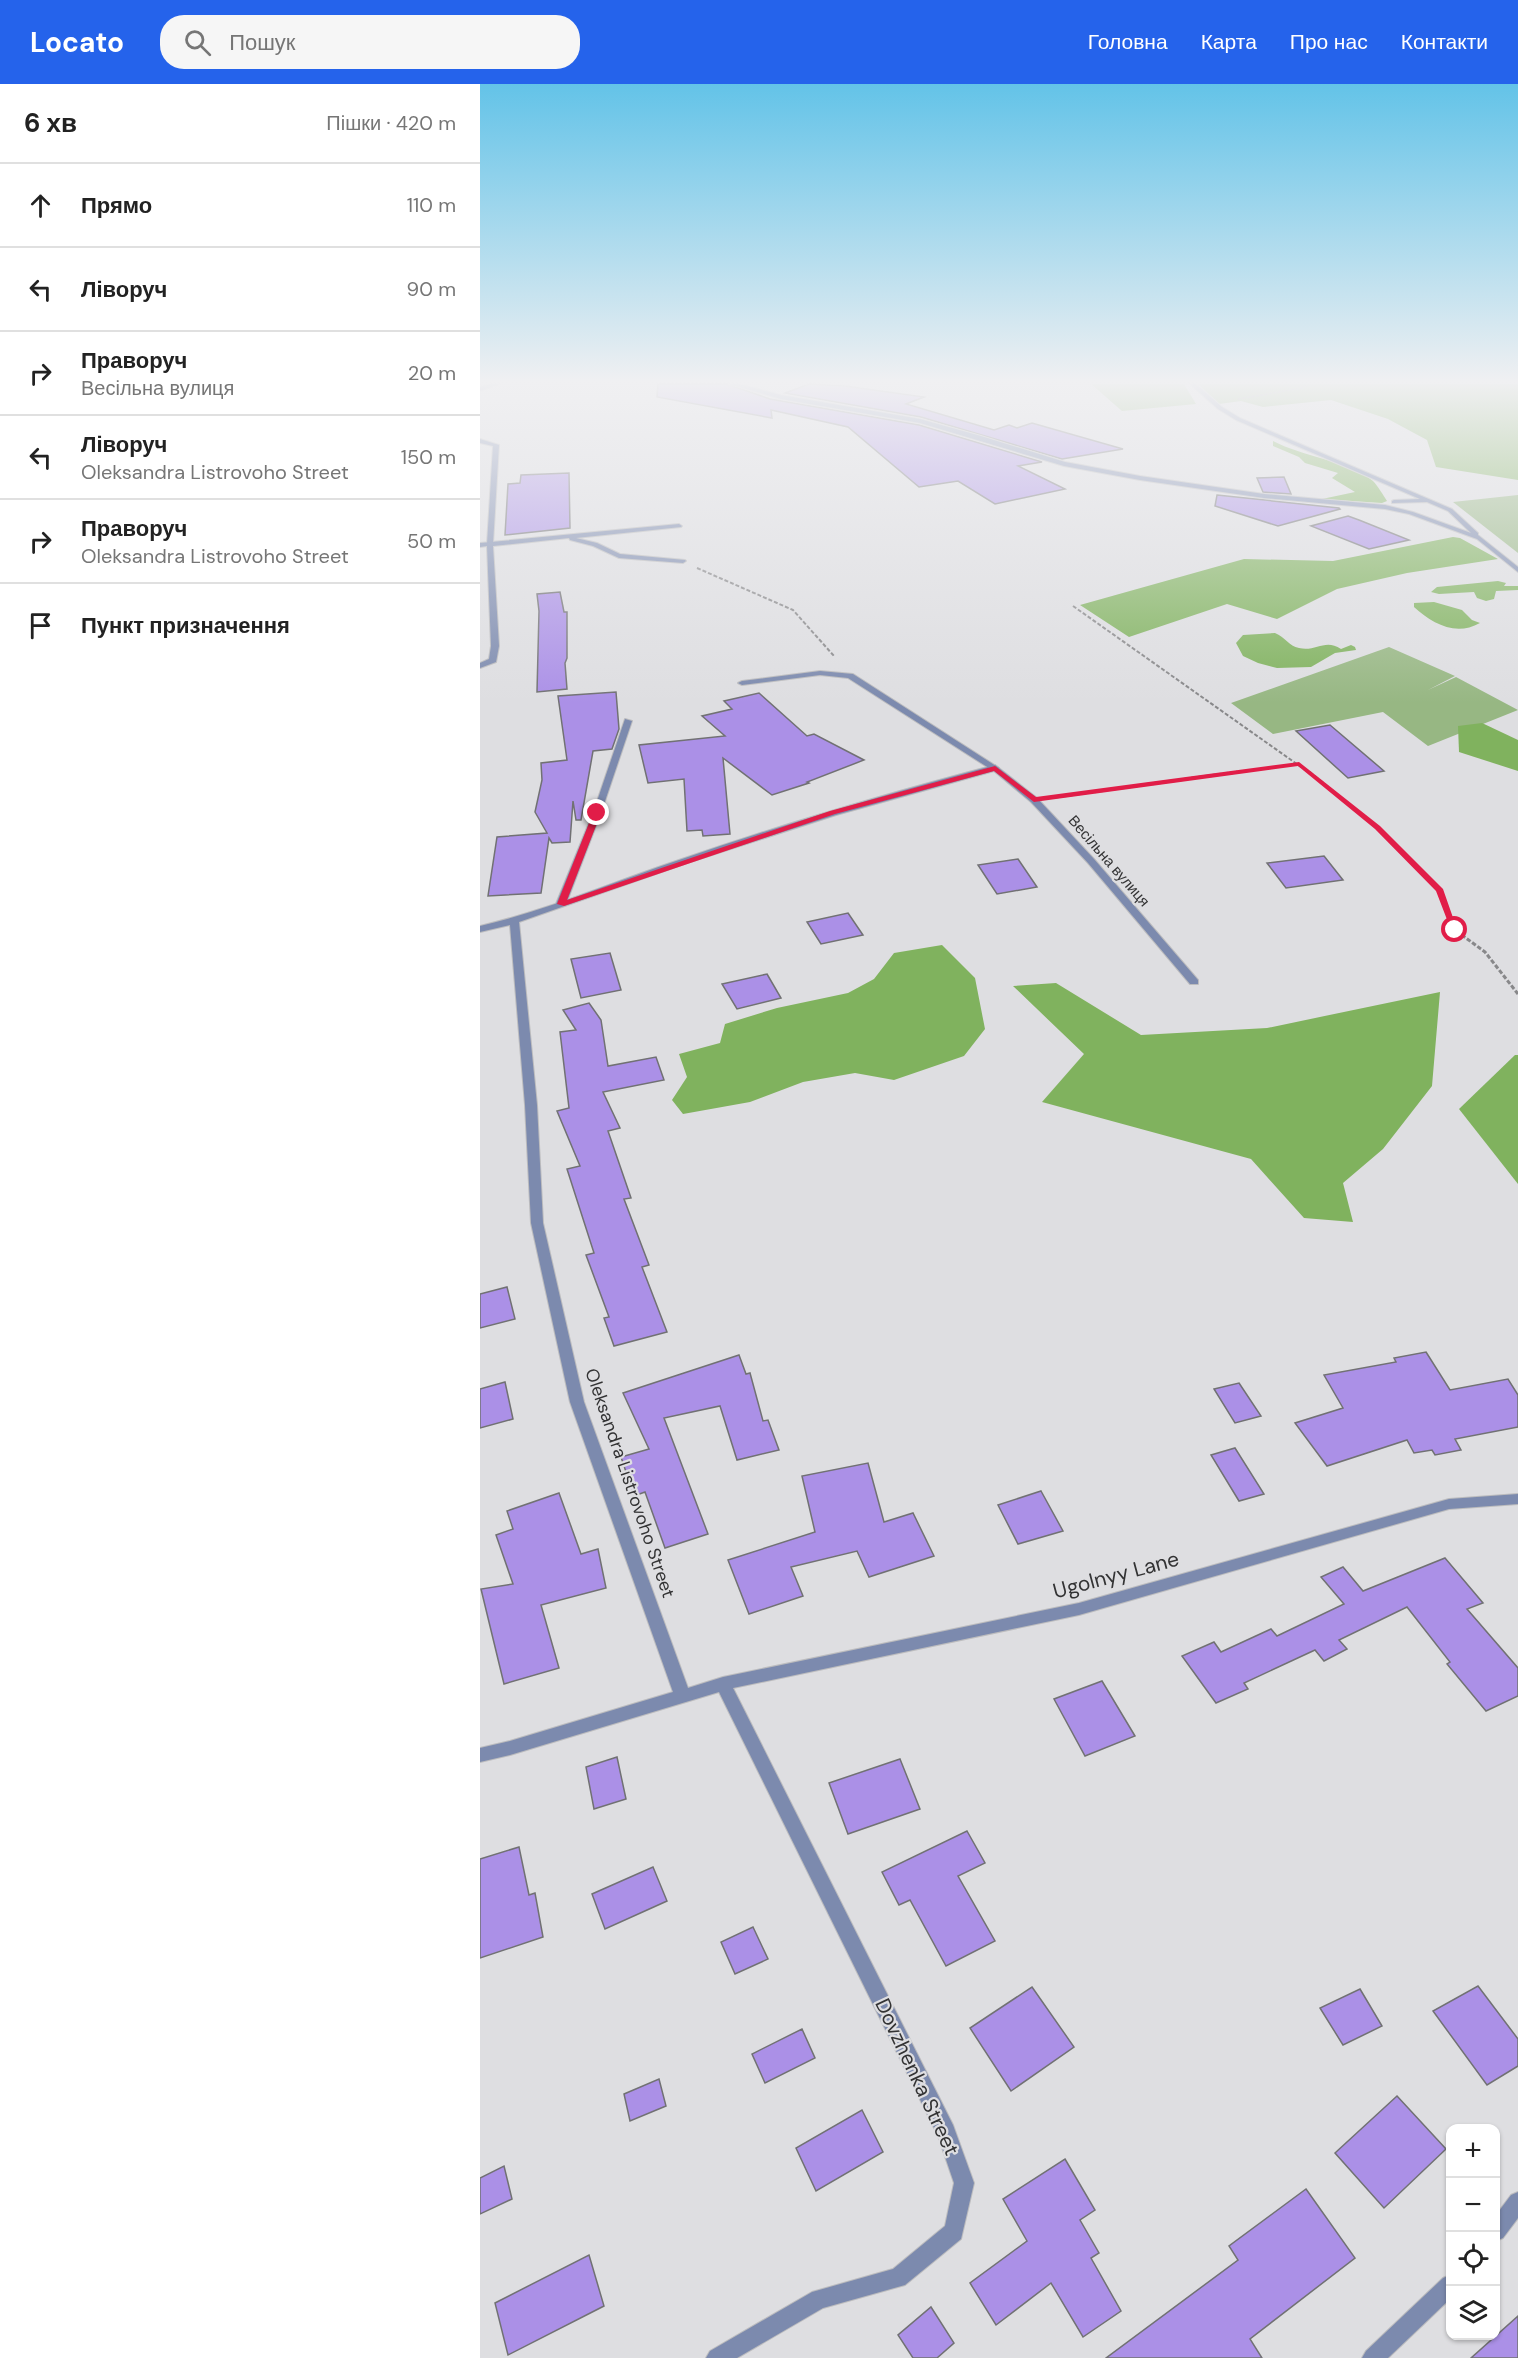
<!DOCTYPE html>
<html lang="uk">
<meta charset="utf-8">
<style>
:root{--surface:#fff;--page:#f6f6f6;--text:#222;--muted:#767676;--line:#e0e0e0;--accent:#2563eb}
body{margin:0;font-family:"DM Sans",sans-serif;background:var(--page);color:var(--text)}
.controls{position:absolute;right:18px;bottom:18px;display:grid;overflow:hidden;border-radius:12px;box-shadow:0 2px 4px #0004}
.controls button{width:54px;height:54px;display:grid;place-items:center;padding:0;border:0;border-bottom:2px solid var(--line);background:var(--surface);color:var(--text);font:30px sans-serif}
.stop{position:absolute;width:18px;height:18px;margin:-14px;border:4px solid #e11d48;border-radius:50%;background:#fff}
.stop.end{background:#e11d48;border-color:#fff;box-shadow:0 2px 6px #0008}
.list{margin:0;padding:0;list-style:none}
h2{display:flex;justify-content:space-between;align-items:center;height:78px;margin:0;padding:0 24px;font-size:26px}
h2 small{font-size:20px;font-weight:400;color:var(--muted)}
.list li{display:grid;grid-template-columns:39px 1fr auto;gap:18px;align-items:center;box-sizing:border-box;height:84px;padding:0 24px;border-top:2px solid var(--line)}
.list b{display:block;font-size:22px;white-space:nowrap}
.list p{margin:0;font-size:20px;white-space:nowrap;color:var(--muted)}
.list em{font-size:20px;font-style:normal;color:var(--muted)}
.icon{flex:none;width:33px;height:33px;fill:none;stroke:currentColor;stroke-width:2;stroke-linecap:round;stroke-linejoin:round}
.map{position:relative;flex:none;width:1038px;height:2274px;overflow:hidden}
header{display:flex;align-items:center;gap:36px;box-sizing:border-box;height:84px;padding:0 30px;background:var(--accent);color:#fff}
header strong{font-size:28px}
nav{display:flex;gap:33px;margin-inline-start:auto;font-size:21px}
.search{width:420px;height:54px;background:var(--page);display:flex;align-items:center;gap:15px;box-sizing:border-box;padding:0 21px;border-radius:24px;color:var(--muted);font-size:22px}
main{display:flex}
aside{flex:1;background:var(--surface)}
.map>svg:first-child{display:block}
.green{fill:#97b783}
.forest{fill:#80b25e}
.building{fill:#ab90e7;stroke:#717173;stroke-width:1.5}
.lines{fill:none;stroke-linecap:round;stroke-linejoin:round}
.lane-casing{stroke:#bcbcbe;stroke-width:2}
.street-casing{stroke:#bcbcbe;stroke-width:2}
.path-far2{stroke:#88888a;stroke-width:1.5;stroke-dasharray:3 1.5;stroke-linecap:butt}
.path-far1{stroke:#88888a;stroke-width:2;stroke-dasharray:4 2;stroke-linecap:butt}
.path{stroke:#88888a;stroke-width:3;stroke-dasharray:4.5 2;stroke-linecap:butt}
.lane{fill:#7c8aae;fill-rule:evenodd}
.street{fill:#7c8aae;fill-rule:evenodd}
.route{fill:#e11d48}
.labels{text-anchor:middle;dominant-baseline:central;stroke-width:4.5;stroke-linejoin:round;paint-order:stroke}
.far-street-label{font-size:15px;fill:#333334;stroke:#dedee1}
.street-label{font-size:18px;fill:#333334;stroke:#dedee1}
.near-street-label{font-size:21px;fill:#333334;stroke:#dedee1}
</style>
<header>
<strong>Locato</strong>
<div class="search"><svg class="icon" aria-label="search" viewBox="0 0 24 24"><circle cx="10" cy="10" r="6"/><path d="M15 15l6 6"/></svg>Пошук</div>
<nav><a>Головна</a><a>Карта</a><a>Про нас</a><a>Контакти</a></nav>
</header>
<main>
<aside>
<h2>6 хв<small>Пішки · 420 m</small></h2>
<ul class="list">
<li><svg class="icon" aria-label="ahead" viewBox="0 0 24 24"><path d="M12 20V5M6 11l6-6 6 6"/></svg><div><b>Прямо</b></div><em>110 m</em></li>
<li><svg class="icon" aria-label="left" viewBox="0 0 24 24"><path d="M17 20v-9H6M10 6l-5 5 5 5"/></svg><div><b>Ліворуч</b></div><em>90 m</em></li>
<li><svg class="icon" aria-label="right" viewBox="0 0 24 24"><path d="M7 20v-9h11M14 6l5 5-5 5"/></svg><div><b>Праворуч</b><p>Весільна вулиця</p></div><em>20 m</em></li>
<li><svg class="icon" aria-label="left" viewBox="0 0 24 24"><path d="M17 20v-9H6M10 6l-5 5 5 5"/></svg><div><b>Ліворуч</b><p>Oleksandra Listrovoho Street</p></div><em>150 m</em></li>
<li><svg class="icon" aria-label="right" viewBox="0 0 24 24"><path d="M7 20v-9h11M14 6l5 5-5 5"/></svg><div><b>Праворуч</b><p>Oleksandra Listrovoho Street</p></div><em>50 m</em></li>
<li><svg class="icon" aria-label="arrive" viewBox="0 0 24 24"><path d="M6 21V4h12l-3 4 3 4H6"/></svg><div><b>Пункт призначення</b></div></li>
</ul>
</aside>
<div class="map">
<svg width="1038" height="2274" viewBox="0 0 1038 2274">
<rect width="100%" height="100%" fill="#dedee1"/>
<g class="green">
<polygon points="1038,411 1038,469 973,418"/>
<polygon points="909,563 975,592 948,606 976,593 1038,626 948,662 903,628 793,650 751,619"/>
</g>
<g class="forest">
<polygon points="611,300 704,300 716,320 642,327"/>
<polygon points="718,300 1038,300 1038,396 956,383 947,356 908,335 851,316 783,323 761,317 739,320"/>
<path d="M793,357C823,373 867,376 893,397C898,402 903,411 907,417L902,419L842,415L875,408L852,394L858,389L825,379L819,373L793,362Z"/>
<polygon points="973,453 980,454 1018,475 927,489 857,505 797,535 747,520 649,553 600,521 764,475 853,477"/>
<polygon points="1018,497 1026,499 1024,502 1038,502 1038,506 1016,507 1014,515 1006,517 997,514 994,508 959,510 951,508 957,503"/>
<path d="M954,518L982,526L992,536L1000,539C975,553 952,539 934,523V519Z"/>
<path d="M795,549C805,553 809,562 819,564C836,568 845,554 861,565L871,561L875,563L876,566L855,569L831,583L797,584L778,579L763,572L756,559L763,551Z"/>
<polygon points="1002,639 1038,656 1038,687 979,668 978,642"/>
<polygon points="462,861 495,894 505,945 484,972 414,996 375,989 323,998 270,1018 203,1030 192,1016 207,993 199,970 240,959 245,940 297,924 368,909 394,895 414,869"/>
<polygon points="576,899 661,951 787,944 960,908 952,1002 903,1065 863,1099 873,1138 824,1134 771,1075 562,1018 604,970 533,902"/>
<polygon points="1035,971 1038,971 1038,1100 979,1025"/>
</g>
<g class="building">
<polygon points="178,300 247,300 290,315 439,341 562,378 538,382 585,405 515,420 478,397 439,403 368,343 291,326 292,334 177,313"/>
<polygon points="329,300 365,302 444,313 426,320 514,346 529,341 537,344 552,339 643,365 582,375 441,333 305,309"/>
<polygon points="89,389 90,444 25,451 28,400 40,399 41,391"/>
<polygon points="804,393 811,410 783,408 777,394"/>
<polygon points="737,411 859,424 860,425 798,442 735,422"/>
<polygon points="868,432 879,436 929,456 889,465 831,442"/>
<polygon points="80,508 84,528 87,528 87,574 85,579 87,605 57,608 59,527 57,510"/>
<polygon points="136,608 139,645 132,665 113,667 101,736 96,736 93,717 90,758 72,759 69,754 61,809 8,812 17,753 67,749 55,728 62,696 61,679 87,676 78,612"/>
<polygon points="279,609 327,652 334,650 384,676 327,698 329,699 292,711 243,674 250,750 223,752 222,746 207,747 204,695 168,699 159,661 245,652 222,632 252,625 244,617"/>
<polygon points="850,641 904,687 868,694 816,647"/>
<polygon points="844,772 863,796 806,804 787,779"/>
<polygon points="538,775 557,803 517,810 498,781"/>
<polygon points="368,829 383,851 341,860 327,838"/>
<polygon points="130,869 141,906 101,914 91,875"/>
<polygon points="287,890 301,914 257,925 242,900"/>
<polygon points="109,919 121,936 128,982 176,973 184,996 123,1008 140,1044 128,1047 151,1114 144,1115 169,1181 162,1183 187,1248 134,1262 124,1234 129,1233 106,1171 114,1169 87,1085 100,1082 77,1027 89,1024 80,948 96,946 83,926"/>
<polygon points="27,1203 35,1235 0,1244 0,1210"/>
<polygon points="946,1268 970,1306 1028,1295 1038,1311 1038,1343 975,1355 981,1366 955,1371 952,1366 934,1369 927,1356 847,1382 815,1339 863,1324 844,1291 916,1278 914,1274"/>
<polygon points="259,1271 266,1290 270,1289 283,1337 288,1336 299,1366 257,1376 240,1322 184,1334 228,1450 185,1464 165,1408 154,1412 141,1373 169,1365 143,1309"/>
<polygon points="25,1298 33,1335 0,1344 0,1305"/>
<polygon points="759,1299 781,1332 755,1339 734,1305"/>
<polygon points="755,1364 784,1410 759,1417 731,1371"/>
<polygon points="388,1379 404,1438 433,1429 454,1472 389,1493 377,1467 311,1483 323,1512 269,1530 248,1476 335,1448 322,1392"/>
<polygon points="561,1407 583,1447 538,1460 518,1421"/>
<polygon points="79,1409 101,1470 118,1465 126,1504 61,1521 79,1584 24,1600 1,1505 33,1500 16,1451 33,1445 27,1427"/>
<polygon points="965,1474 1003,1519 987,1525 1038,1584 1038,1612 1006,1627 967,1580 970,1578 927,1523 859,1556 867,1565 844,1577 835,1566 764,1599 768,1605 736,1619 702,1572 734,1558 741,1568 791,1545 797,1552 864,1520 841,1493 863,1483 883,1507"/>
<polygon points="622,1597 655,1652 605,1672 574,1615"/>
<polygon points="137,1673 146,1715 114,1725 106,1683"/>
<polygon points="420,1675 440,1725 368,1750 349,1699"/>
<polygon points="487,1747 505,1779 478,1792 515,1857 466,1882 430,1816 419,1821 402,1788"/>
<polygon points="39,1763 49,1811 55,1809 63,1853 0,1874 0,1775"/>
<polygon points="173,1783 187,1817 125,1845 112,1810"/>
<polygon points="273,1843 288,1875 255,1890 241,1858"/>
<polygon points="998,1902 1038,1955 1038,1982 1007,2001 953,1927"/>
<polygon points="552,1903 594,1963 531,2007 490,1944"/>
<polygon points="880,1905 902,1942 863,1961 840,1924"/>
<polygon points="322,1945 335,1974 285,1999 272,1970"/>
<polygon points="179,1995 186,2022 150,2037 144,2010"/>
<polygon points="917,2012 966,2065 904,2124 855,2069"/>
<polygon points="382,2026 403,2068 336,2107 316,2064"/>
<polygon points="585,2075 615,2126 600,2136 619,2169 611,2174 641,2227 603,2253 571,2199 516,2241 490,2199 547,2157 523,2115"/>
<polygon points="24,2082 32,2115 0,2130 0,2094"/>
<polygon points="826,2105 875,2174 770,2255 782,2274 626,2274 758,2176 749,2162"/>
<polygon points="109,2171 124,2222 28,2271 15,2219"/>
<polygon points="451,2223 474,2259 457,2274 433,2274 418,2251"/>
<polygon points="1038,2232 1038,2274 991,2274"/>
</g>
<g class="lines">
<g class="lane-casing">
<g id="lane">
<polygon points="0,355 19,361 13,460 10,462 7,460 13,362 0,359"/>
<polygon points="340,587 373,590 519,684 512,686 368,594 340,591 262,601 258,599 262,597"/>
<polygon points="145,635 152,637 121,729 86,820 84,822 78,822 76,820 113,729"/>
</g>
</g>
<g class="street-casing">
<g id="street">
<polygon points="10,300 19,300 0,307 0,303"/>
<polygon points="249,300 259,300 301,311 440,335 501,352 585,378 660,392 784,410 905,421 933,428 991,449 968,427 947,418 912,419 912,417 914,416 940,415 756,336 738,325 710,300 716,300 742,323 760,334 972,425 998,449 998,451 1038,483 1038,488 997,455 929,430 905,425 784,414 660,396 584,382 440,339 301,315"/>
<polygon points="199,440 202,442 201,443 96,454 117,459 140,470 205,476 206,477 203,479 139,474 113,462 90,456 89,454 13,462 19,562 16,578 0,584 0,579 9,575 11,562 7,462 0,463 0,459"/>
<path d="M515,681L557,714L614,775L718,896V900H710L608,779L551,718L514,687L356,731L207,779L39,838L57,1021L63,1139L104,1318L208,1604L243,1593L599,1519L969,1415L1038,1410V1420L969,1425L599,1531L253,1604L473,2041L494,2099L481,2155L425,2201L343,2224L257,2274H226L230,2267L332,2208L413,2185L465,2142L474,2099L458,2052L239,1608L30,1671L0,1678V1664L30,1657L193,1608L90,1318L51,1139L45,1021L30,841L0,848V842C68,826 133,798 199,776C303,740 409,709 515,681Z"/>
<polygon points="1038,2108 1038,2134 1023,2154 1016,2157 1016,2131 1031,2111"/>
<polygon points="970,2191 970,2215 908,2274 882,2274 886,2267 963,2194"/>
</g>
</g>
<polyline class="path-far2" points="758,315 822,304 828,300"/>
<g class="path-far1">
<polyline points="217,484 313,526 354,572"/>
<polyline points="593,522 831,690"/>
<polyline points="746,690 818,680"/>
</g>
<g class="path">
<polyline points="829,688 898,744 960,806 975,846 1005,868 1038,910"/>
<polyline points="576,713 757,688"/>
</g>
<use href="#lane" class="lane"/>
<use href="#street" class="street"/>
</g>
<linearGradient id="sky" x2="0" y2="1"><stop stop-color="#63c3e8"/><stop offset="0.48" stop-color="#f0f0f2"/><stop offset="1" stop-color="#f0f0f2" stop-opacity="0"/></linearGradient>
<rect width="1038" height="619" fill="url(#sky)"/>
<polygon class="route" points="819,678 900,742 963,805 978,848 971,846 956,807 895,745 818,682 554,718 514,687 355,730 84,822 77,820 113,729 117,727 121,729 87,816 350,727 515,682 556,713"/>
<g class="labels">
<g class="far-street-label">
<text transform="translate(629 777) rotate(49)">Весільна вулиця</text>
</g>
<g class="street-label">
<text transform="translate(150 1399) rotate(71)">Oleksandra Listrovoho Street</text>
</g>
<g class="near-street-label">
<text transform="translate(636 1491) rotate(-15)">Ugolnyy Lane</text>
<text transform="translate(437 1993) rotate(65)">Dovzhenka Street</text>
</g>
</g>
</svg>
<div class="controls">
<button>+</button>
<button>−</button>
<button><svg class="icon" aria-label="locate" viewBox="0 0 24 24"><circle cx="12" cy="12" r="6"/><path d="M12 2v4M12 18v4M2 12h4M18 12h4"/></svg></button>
<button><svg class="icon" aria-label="layers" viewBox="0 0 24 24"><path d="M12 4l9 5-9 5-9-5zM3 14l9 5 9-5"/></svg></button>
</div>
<div class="stop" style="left:975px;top:846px"></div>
<div class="stop end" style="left:117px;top:729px"></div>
</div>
</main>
